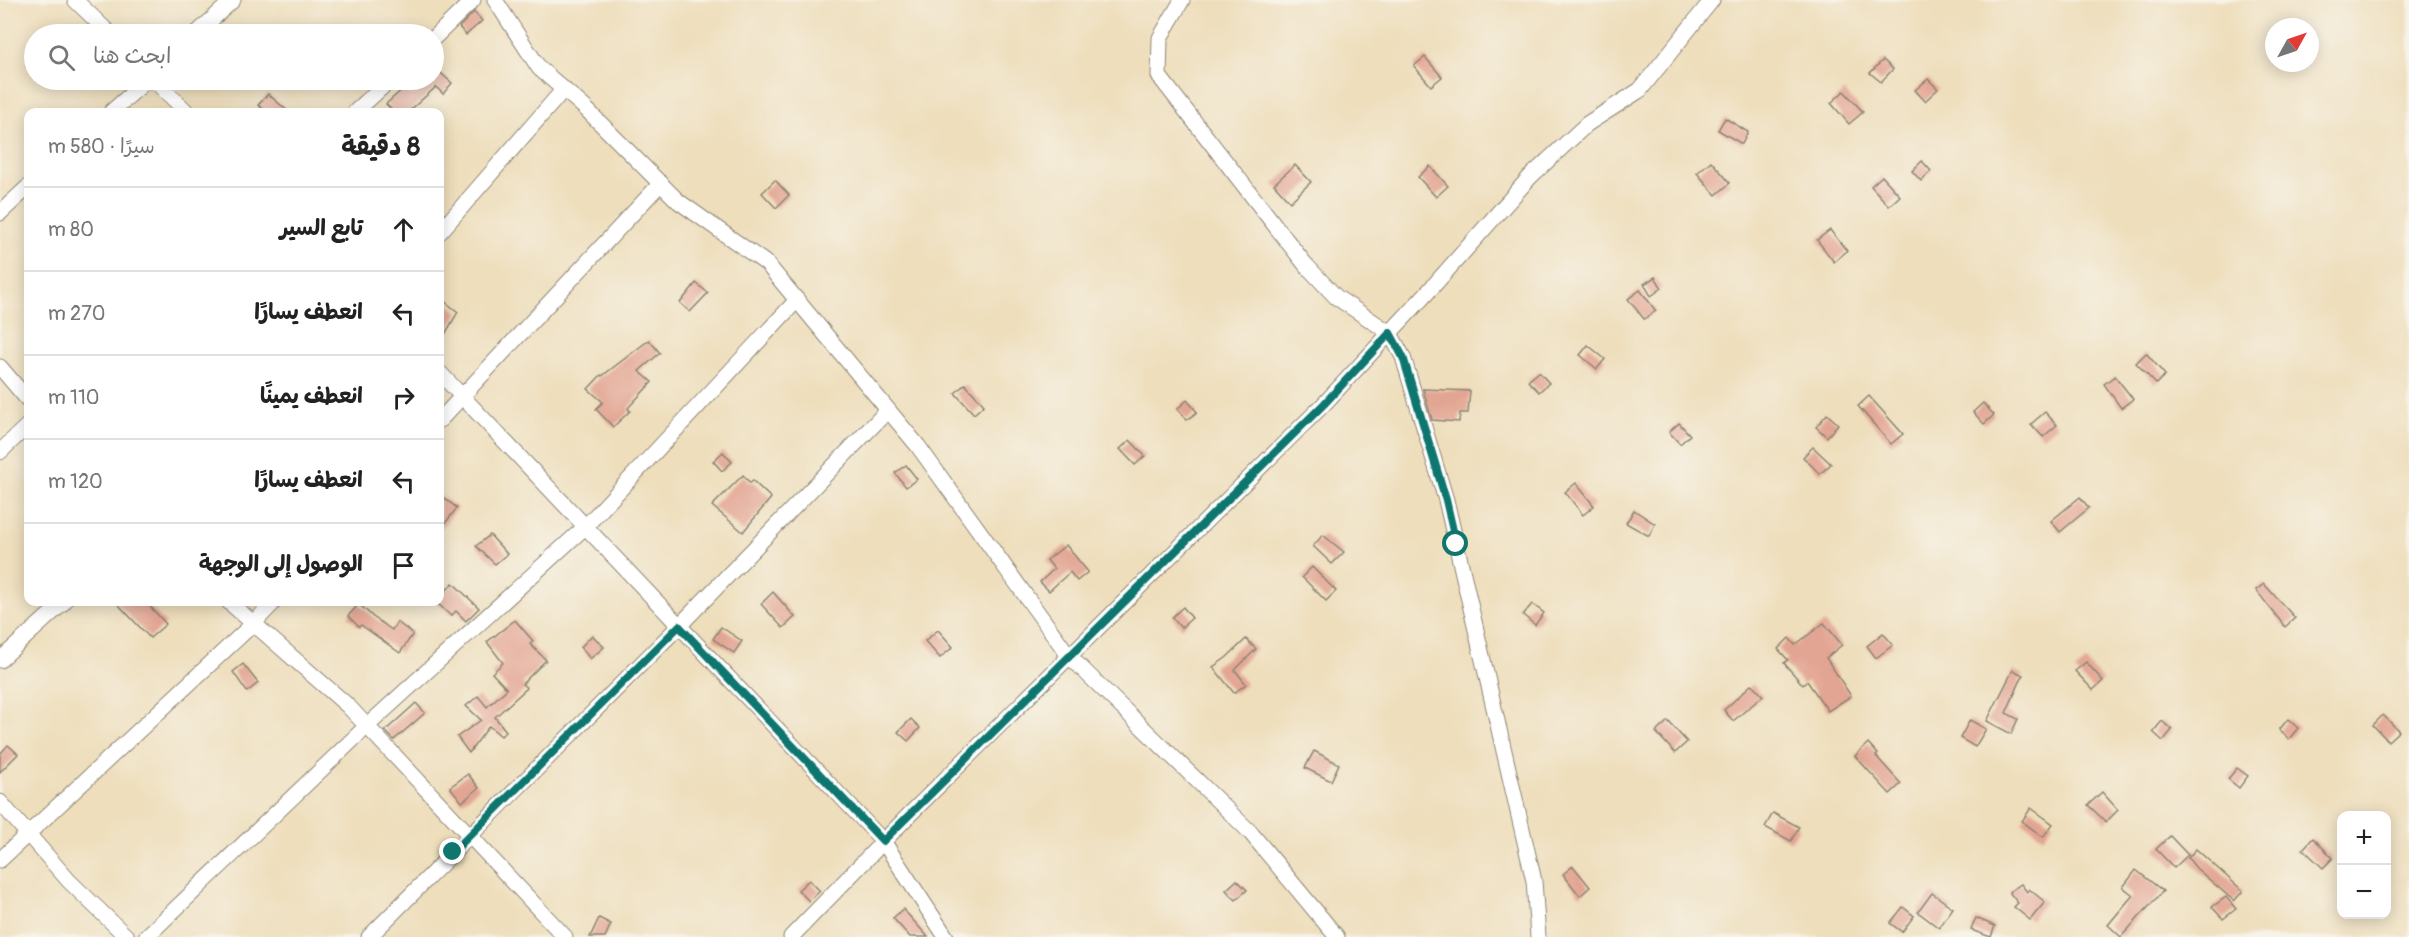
<!DOCTYPE html>
<html lang="ar">
<meta charset="utf-8">
<style>
:root{--surface:#fff;--page:#f2f2f2;--text:#222;--muted:#767676;--line:#e0e0e0}
body{margin:0;font-family:Pangolin,"Playpen Sans Arabic",sans-serif;background:var(--page);color:var(--text);direction:rtl}
.controls{position:absolute;right:18px;bottom:18px;display:grid;overflow:hidden;border-radius:12px;box-shadow:0 3px 15px #0003}
.controls button{width:54px;height:54px;display:grid;place-items:center;padding:0;border:0;border-bottom:2px solid var(--line);background:var(--surface);color:var(--text);font:30px sans-serif}
.compass{position:absolute;left:2265px;top:18px;width:54px;height:54px;border-radius:50%;background:var(--surface);box-shadow:0 3px 15px #0003;rotate:50deg}
.stop{position:absolute;width:18px;height:18px;margin:-14px;border:4px solid #0f766e;border-radius:50%;background:#fff}
.stop.end{background:#0f766e;border-color:#fff;box-shadow:0 2px 6px #0008}
.list{margin:0;padding:0;list-style:none}
h2{display:flex;justify-content:space-between;align-items:center;height:78px;margin:0;padding:0 24px;font-size:26px}
h2 small{font-size:20px;font-weight:400;color:var(--muted)}
.list li{display:grid;grid-template-columns:39px 1fr auto;gap:18px;align-items:center;box-sizing:border-box;height:84px;padding:0 24px;border-top:2px solid var(--line)}
.list b{display:block;font-size:22px;white-space:nowrap}
.list em{font-size:20px;font-style:normal;color:var(--muted)}
.icon{flex:none;width:33px;height:33px;fill:none;stroke:currentColor;stroke-width:2;stroke-linecap:round;stroke-linejoin:round}
.map{position:relative;flex:none;width:2409px;height:937px;overflow:hidden;direction:ltr}
.search{position:absolute;background:var(--surface);box-shadow:0 3px 15px #0003;left:24px;top:24px;width:420px;height:66px;display:flex;align-items:center;gap:15px;box-sizing:border-box;padding:0 21px;border-radius:33px;color:var(--muted);font-size:22px}
.panel{position:absolute;background:var(--surface);box-shadow:0 3px 15px #0003;left:24px;top:108px;width:420px;height:498px;border-radius:12px;direction:rtl}
.map>svg:first-child{display:block}
.building{fill:#e3a593}
.lines{fill:none;stroke-linecap:round;stroke-linejoin:round}
.minor-casing{stroke:#8c8474;stroke-width:17}
.minor{stroke:#fff;stroke-width:15}
.route{stroke:#0f766e;stroke-width:8}
</style>
<div class="map">
<svg width="2409" height="937" viewBox="0 0 2409 937">
<rect width="100%" height="100%" fill="#f7f3e8"/>
<filter id="ink" filterUnits="userSpaceOnUse"><feTurbulence type="fractalNoise" baseFrequency=".0167" numOctaves="2"/><feDisplacementMap in="SourceGraphic" scale="12" xChannelSelector="R" yChannelSelector="G"/><feConvolveMatrix kernelMatrix="1 2 1 2 8 2 1 2 1" color-interpolation-filters="sRGB"/></filter>
<filter id="wash" filterUnits="userSpaceOnUse"><feTurbulence type="fractalNoise" baseFrequency=".008" numOctaves="4" result="noise"/><feDisplacementMap in="SourceGraphic" scale="24" xChannelSelector="R" yChannelSelector="G"/><feGaussianBlur stdDeviation="1.35" result="paint"/><feColorMatrix in="noise" values="0 0 0 0 0 0 0 0 0 0 0 0 0 0 0 0 0 1.4 0 .05"/><feComposite in="paint" operator="in"/></filter>
<g filter="url(#wash)">
<rect width="100%" height="100%" fill="#eedebc"/>
<g id="blocks">
<g class="building">
<polygon points="474,12 482,21 466,35 459,27"/>
<polygon points="1425,57 1442,77 1431,86 1414,66"/>
<polygon points="1883,60 1893,69 1881,82 1870,73"/>
<polygon points="434,67 452,83 443,94 436,87 408,112 394,112 386,104 413,80 434,80"/>
<polygon points="1928,79 1938,89 1925,101 1915,90"/>
<polygon points="1844,91 1863,112 1849,124 1831,103"/>
<polygon points="268,94 289,112 268,112 258,105"/>
<polygon points="1725,118 1748,132 1742,144 1718,130"/>
<polygon points="1711,161 1730,183 1716,195 1697,173"/>
<polygon points="1922,161 1931,171 1921,181 1912,171"/>
<polygon points="1295,165 1311,182 1290,202 1274,184"/>
<polygon points="1430,166 1448,186 1436,197 1418,177"/>
<polygon points="1882,176 1900,196 1889,206 1871,186"/>
<polygon points="775,180 789,195 776,208 762,193"/>
<polygon points="1830,230 1847,251 1834,262 1817,240"/>
<polygon points="1655,277 1662,288 1651,296 1644,284"/>
<polygon points="696,283 708,293 690,312 680,303"/>
<polygon points="1640,290 1656,311 1644,319 1628,299"/>
<polygon points="444,301 458,312 440,343 440,309"/>
<polygon points="649,340 660,353 639,371 652,382 628,408 630,411 613,427 596,409 603,402 588,389 601,375 602,376"/>
<polygon points="1588,345 1605,359 1597,369 1580,355"/>
<polygon points="2146,353 2165,375 2156,384 2136,363"/>
<polygon points="1539,372 1549,383 1539,392 1528,381"/>
<polygon points="2115,376 2133,399 2121,408 2104,384"/>
<polygon points="965,384 984,405 974,414 955,393"/>
<polygon points="1423,389 1470,391 1468,413 1460,413 1459,422 1432,420"/>
<polygon points="1869,396 1903,434 1891,444 1858,406"/>
<polygon points="1187,400 1197,412 1187,420 1177,409"/>
<polygon points="1983,403 1994,415 1984,424 1973,412"/>
<polygon points="2045,412 2057,425 2043,437 2031,424"/>
<polygon points="1827,414 1838,424 1827,437 1816,427"/>
<polygon points="1679,423 1690,435 1680,444 1669,432"/>
<polygon points="1130,440 1145,456 1135,465 1120,449"/>
<polygon points="1813,447 1831,464 1820,474 1803,457"/>
<polygon points="723,452 732,462 722,471 713,461"/>
<polygon points="906,465 917,479 906,487 895,473"/>
<polygon points="743,475 750,483 753,481 771,498 743,532 712,506"/>
<polygon points="1576,483 1594,506 1583,515 1565,492"/>
<polygon points="440,495 457,508 440,530"/>
<polygon points="2080,497 2089,508 2060,532 2051,521"/>
<polygon points="1634,510 1655,524 1649,536 1626,523"/>
<polygon points="490,535 507,554 495,564 476,546"/>
<polygon points="1323,535 1344,552 1332,564 1313,546"/>
<polygon points="1066,545 1088,572 1077,581 1070,572 1049,591 1040,582 1054,569 1047,560"/>
<polygon points="1312,567 1336,591 1326,601 1302,577"/>
<polygon points="453,583 479,608 466,621 456,611 451,616 436,602 440,602 440,597"/>
<polygon points="2264,584 2295,618 2285,627 2256,590"/>
<polygon points="773,592 795,617 783,628 761,604"/>
<polygon points="116,602 146,602 166,624 150,638"/>
<polygon points="359,604 373,617 392,630 397,622 413,634 400,653 361,625 359,627 348,616"/>
<polygon points="1532,604 1544,613 1535,625 1523,615"/>
<polygon points="1183,607 1192,618 1181,628 1172,617"/>
<polygon points="515,620 533,641 530,644 546,660 522,684 527,688 495,717 506,731 501,736 489,726 469,753 457,737 481,720 466,706 478,696 487,707 507,689 492,673 503,663 487,642"/>
<polygon points="1824,623 1842,645 1826,658 1851,696 1828,711 1807,681 1803,685 1784,663 1788,660 1778,649 1789,638 1795,645"/>
<polygon points="721,627 742,641 734,653 713,639"/>
<polygon points="938,630 953,647 940,658 925,641"/>
<polygon points="1883,633 1893,645 1876,658 1867,646"/>
<polygon points="592,635 604,647 590,659 581,647"/>
<polygon points="1246,639 1256,649 1235,670 1246,684 1234,693 1213,667 1226,658"/>
<polygon points="2086,662 2103,681 2093,690 2075,671"/>
<polygon points="243,664 258,683 247,692 233,672"/>
<polygon points="2013,670 2023,675 2006,713 2018,719 2011,734 1987,721"/>
<polygon points="1752,684 1763,696 1733,721 1724,710"/>
<polygon points="416,703 425,713 394,740 385,731"/>
<polygon points="2383,715 2399,731 2388,741 2373,725"/>
<polygon points="911,719 920,728 908,741 898,732"/>
<polygon points="2288,719 2298,728 2289,739 2279,730"/>
<polygon points="1970,720 1986,729 1975,747 1960,738"/>
<polygon points="1668,721 1687,742 1675,753 1656,732"/>
<polygon points="2162,721 2172,730 2163,741 2153,732"/>
<polygon points="1868,743 1878,754 1876,756 1901,784 1890,794 1855,756"/>
<polygon points="8,745 18,754 0,772 0,754"/>
<polygon points="1314,751 1339,764 1331,781 1305,768"/>
<polygon points="2237,768 2248,776 2239,788 2228,779"/>
<polygon points="468,774 479,788 462,802 450,787"/>
<polygon points="2102,792 2118,810 2106,822 2088,805"/>
<polygon points="2031,808 2053,824 2043,837 2022,821"/>
<polygon points="1773,813 1799,827 1791,841 1765,827"/>
<polygon points="2170,836 2188,855 2174,868 2156,849"/>
<polygon points="2313,838 2333,858 2323,868 2303,849"/>
<polygon points="2196,849 2243,891 2234,901 2196,868 2188,858"/>
<polygon points="1573,866 1590,887 1580,896 1563,874"/>
<polygon points="2136,870 2163,891 2121,937 2108,925 2133,895 2123,887"/>
<polygon points="809,880 820,891 809,901 798,890"/>
<polygon points="1237,880 1247,890 1236,900 1226,890"/>
<polygon points="2021,884 2027,892 2029,889 2045,902 2030,920 2014,907 2018,903 2009,892"/>
<polygon points="1932,893 1953,908 1939,928 1918,912"/>
<polygon points="2226,897 2236,909 2223,919 2212,907"/>
<polygon points="1903,907 1914,916 1902,932 1890,923"/>
<polygon points="903,909 928,937 910,937 893,918"/>
<polygon points="599,918 611,924 605,937 590,937"/>
<polygon points="1976,918 1995,926 1991,937 1971,930"/>
</g>
</g>
</g>
<g filter="url(#ink)">
<use href="#blocks" fill-opacity="0" stroke="#8c8474" stroke-width="1.5"/>
<g class="lines">
<g class="minor-casing">
<g id="minor">
<polyline points="75,0 110,34"/>
<polyline points="495,0 539,68 584,107 678,201 767,264 918,446 1069,656 1250,832 1337,937"/>
<polyline points="1182,0 1160,38 1159,76 1305,264 1336,297 1390,333 1403,357 1446,500 1534,881 1538,937"/>
<polyline points="196,34 233,0"/>
<polyline points="434,38 473,0"/>
<polyline points="154,80 187,112"/>
<polyline points="111,112 147,80"/>
<polyline points="355,112 390,80"/>
<polyline points="0,213 28,187"/>
<polyline points="440,232 564,89"/>
<polyline points="0,367 28,400"/>
<polyline points="440,373 883,841 946,937"/>
<polyline points="440,420 661,183"/>
<polyline points="0,452 28,425"/>
<polyline points="229,602 348,706 565,937"/>
<polyline points="0,660 64,602"/>
<polyline points="0,802 69,881 127,937"/>
<polyline points="0,860 254,623 274,602"/>
<polyline points="146,937 367,726 585,527 797,300"/>
<polyline points="369,937 679,626 888,410"/>
<polyline points="791,937 909,815 1324,404 1427,293 1530,177 1587,124 1640,90 1712,0"/>
</g>
</g>
<use href="#minor" class="minor"/>
</g>
</g>
<g class="lines" filter="url(#ink)">
<polyline class="route" points="453,852 679,626 883,841 1324,404 1390,333 1403,357 1446,500 1456,544"/>
</g>
</svg>
<div class="controls">
<button>+</button>
<button>−</button>
</div>
<svg class="compass" viewBox="-18 -18 36 36"><path d="M0-13l5 13h-10z" fill="#e53935"/><path d="M0 13l5-13h-10z" fill="#767676"/></svg>
<div class="stop" style="left:1456px;top:544px"></div>
<div class="stop end" style="left:453px;top:852px"></div>
<div class="search"><svg class="icon" aria-label="search" viewBox="0 0 24 24"><circle cx="10" cy="10" r="6"/><path d="M15 15l6 6"/></svg>ابحث هنا</div>
<section class="panel">
<h2>8 دقيقة<small>سيرًا · 580 m</small></h2>
<ul class="list">
<li><svg class="icon" aria-label="ahead" viewBox="0 0 24 24"><path d="M12 20V5M6 11l6-6 6 6"/></svg><div><b>تابع السير</b></div><em>80 m</em></li>
<li><svg class="icon" aria-label="left" viewBox="0 0 24 24"><path d="M17 20v-9H6M10 6l-5 5 5 5"/></svg><div><b>انعطف يسارًا</b></div><em>270 m</em></li>
<li><svg class="icon" aria-label="right" viewBox="0 0 24 24"><path d="M7 20v-9h11M14 6l5 5-5 5"/></svg><div><b>انعطف يمينًا</b></div><em>110 m</em></li>
<li><svg class="icon" aria-label="left" viewBox="0 0 24 24"><path d="M17 20v-9H6M10 6l-5 5 5 5"/></svg><div><b>انعطف يسارًا</b></div><em>120 m</em></li>
<li><svg class="icon" aria-label="arrive" viewBox="0 0 24 24"><path d="M6 21V4h12l-3 4 3 4H6"/></svg><div><b>الوصول إلى الوجهة</b></div></li>
</ul>
</section>
</div>
